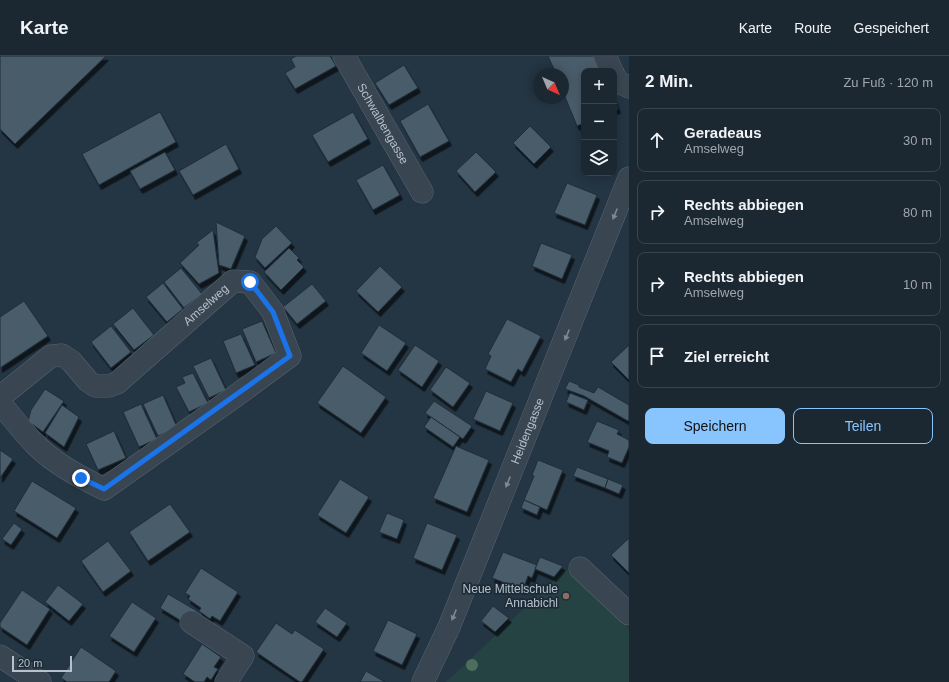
<!DOCTYPE html>
<html lang="de">
<meta charset="utf-8">
<style>
:root{--surface:#1b2832;--page:#24303a;--text:#f1f3f6;--muted:#a0a6ac;--line:#39444d;--accent:#88c5ff}
body{margin:0;font-family:Helvetica,sans-serif;background:var(--page);color:var(--text)}
.controls{position:absolute;right:12px;top:12px;display:grid;overflow:hidden;border-radius:8px;box-shadow:0 2px 10px #0003}
.controls button{width:36px;height:36px;display:grid;place-items:center;padding:0;border:0;border-bottom:1px solid var(--line);background:var(--surface);color:var(--text);font:20px sans-serif}
.compass{position:absolute;left:533px;top:12px;width:36px;height:36px;border-radius:50%;background:var(--surface);box-shadow:0 2px 10px #0003;rotate:136deg}
.scale{position:absolute;left:12px;bottom:10px;width:60px;box-sizing:border-box;padding-left:4px;border:2px solid #b5c1cc;border-top:0;font-size:11px;line-height:14px;white-space:nowrap;color:#b5c1cc;-webkit-text-stroke:3px #1d2b37;paint-order:stroke}
.stop{position:absolute;width:12px;height:12px;margin:-9px;border:3px solid #1a73e8;border-radius:50%;background:#fff}
.stop.end{background:#1a73e8;border-color:#fff;box-shadow:0 1px 4px #0008}
.list{margin:0;padding:0;list-style:none}
h2{display:flex;justify-content:space-between;align-items:center;height:52px;margin:0;padding:0 16px;font-size:17px}
h2 small{font-size:13px;font-weight:400;color:var(--muted)}
.list li{display:grid;grid-template-columns:26px 1fr auto;gap:12px;align-items:center;box-sizing:border-box;height:64px;margin:0 8px 8px;padding:0 8px;border:1px solid var(--line);border-radius:8px}
.list b{display:block;font-size:15px;white-space:nowrap}
.list p{margin:0;font-size:13px;white-space:nowrap;color:var(--muted)}
.list em{font-size:13px;font-style:normal;color:var(--muted)}
.actions{display:flex;gap:8px;padding:12px 16px}
.actions a{flex:1;padding:9px 0;border:1px solid var(--accent);border-radius:8px;text-align:center;font-size:14px;color:var(--accent)}
.actions .main{background:var(--accent);color:#111}
.icon{flex:none;width:22px;height:22px;fill:none;stroke:currentColor;stroke-width:2;stroke-linecap:round;stroke-linejoin:round}
.map{position:relative;flex:none;width:629px;height:626px;overflow:hidden}
header{display:flex;align-items:center;gap:24px;box-sizing:border-box;height:56px;padding:0 20px;background:var(--surface);border-bottom:1px solid var(--line)}
header strong{font-size:19px}
nav{display:flex;gap:22px;margin-inline-start:auto;font-size:14px}
main{display:flex}
aside{flex:1;background:var(--surface)}
.map>svg:first-child{display:block}
.green{fill:#264343}
.building{fill:#485b69;stroke:#1f2d39;filter:url(#shadow)}
.lines{fill:none;stroke-linecap:round;stroke-linejoin:round}
.minor-casing{stroke:#56646f;stroke-width:23}
.minor{stroke:#394652;stroke-width:22}
.tree{fill:#4b6f5c}
.oneway{fill:#7d8a95}
.route{stroke:#1a73e8;stroke-width:5}
.education-dot{fill:#8d6e63;stroke:#1d2b37;stroke-width:1.5}
.labels{text-anchor:middle;dominant-baseline:central;stroke-width:3.5;stroke-linejoin:round;paint-order:stroke}
.street-label{font-size:12px;fill:#b5c1cc;stroke:#1d2b37}
.poi-label{font-size:12px;fill:#b5c1cc;stroke:#1d2b37;text-anchor:end}
</style>
<header>
<strong>Karte</strong>
<nav><a>Karte</a><a>Route</a><a>Gespeichert</a></nav>
</header>
<main>
<div class="map">
<svg width="629" height="626" viewBox="0 0 629 626">
<defs>
<filter id="shadow"><feDropShadow dx="2.5" dy="4.5" stdDeviation="0" flood-color="#0009"/></filter>
</defs>
<rect width="100%" height="100%" fill="#243543"/>
<polygon class="green" points="566,513 629,573 629,626 446,626"/>
<g class="building">
<polygon points="0,0 106,0 15,88 0,73"/>
<polygon points="296,0 330,0 336,10 295,33 285,17 295,11 291,3"/>
<polygon points="548,0 597,0 603,15 584,15 584,67 577,70 563,36 563,18 556,18"/>
<polygon points="404,9 418,32 389,49 375,27"/>
<polygon points="614,42 618,53 614,54"/>
<polygon points="428,48 449,85 420,101 400,65"/>
<polygon points="160,56 176,86 99,129 82,98"/>
<polygon points="353,56 368,83 328,106 312,79"/>
<polygon points="530,70 551,91 534,108 513,87"/>
<polygon points="226,88 239,113 193,139 179,115"/>
<polygon points="165,96 175,114 140,133 130,115"/>
<polygon points="476,96 496,116 475,136 456,115"/>
<polygon points="383,109 400,139 373,154 356,124"/>
<polygon points="567,127 597,139 585,169 554,157"/>
<polygon points="216,166 245,180 231,213 219,209"/>
<polygon points="276,170 292,187 265,212 255,201 262,183"/>
<polygon points="213,174 219,217 199,228 180,207 199,189 196,187"/>
<polygon points="541,187 572,199 562,223 532,210"/>
<polygon points="289,192 299,202 297,204 304,211 281,234 264,216"/>
<polygon points="380,210 402,231 378,256 356,235"/>
<polygon points="181,212 202,238 184,252 164,226"/>
<polygon points="163,227 183,253 167,266 146,241"/>
<polygon points="312,228 326,245 297,268 283,251"/>
<polygon points="24,245 48,280 0,312 0,261"/>
<polygon points="133,252 154,279 134,294 113,268"/>
<polygon points="507,263 541,280 522,316 518,313 511,326 485,313 491,300 488,298"/>
<polygon points="262,265 276,297 256,306 242,273"/>
<polygon points="379,269 406,287 387,315 361,297"/>
<polygon points="111,270 131,296 111,312 91,286"/>
<polygon points="241,278 255,309 236,317 223,285"/>
<polygon points="415,289 439,305 422,331 398,314"/>
<polygon points="629,289 629,324 611,306"/>
<polygon points="211,302 226,334 209,342 193,310"/>
<polygon points="343,310 386,341 361,377 317,347"/>
<polygon points="446,311 470,327 453,351 430,334"/>
<polygon points="193,317 208,347 189,356 176,331 185,327 182,321"/>
<polygon points="569,325 579,329 579,331 594,337 598,331 629,349 629,364 628,365 584,340 565,333"/>
<polygon points="45,333 64,345 43,376 28,365 31,354"/>
<polygon points="486,335 513,347 500,375 473,363"/>
<polygon points="570,337 588,344 584,354 566,346"/>
<polygon points="163,339 177,371 158,380 143,348"/>
<polygon points="434,345 472,370 463,383 425,357"/>
<polygon points="141,348 157,383 139,391 123,356"/>
<polygon points="62,349 79,361 64,391 45,377"/>
<polygon points="431,361 460,381 453,391 424,371"/>
<polygon points="597,365 619,374 617,378 629,384 629,391 622,407 607,401 609,395 587,386"/>
<polygon points="114,375 126,402 98,414 86,388"/>
<polygon points="456,390 489,404 467,456 433,442"/>
<polygon points="0,394 13,403 0,422"/>
<polygon points="538,404 563,414 547,454 524,444 534,420 532,419"/>
<polygon points="577,411 608,423 605,432 573,420"/>
<polygon points="340,423 369,441 346,477 317,459"/>
<polygon points="608,423 623,429 619,438 605,432"/>
<polygon points="32,425 76,452 57,482 14,455"/>
<polygon points="524,444 540,451 537,459 521,452"/>
<polygon points="170,448 190,476 148,505 129,476"/>
<polygon points="387,457 404,464 397,483 379,476"/>
<polygon points="14,467 22,473 11,489 2,483"/>
<polygon points="427,467 457,479 442,514 413,502"/>
<polygon points="629,482 629,517 611,499"/>
<polygon points="108,485 131,515 103,536 81,505"/>
<polygon points="503,496 537,509 532,522 528,520 523,534 492,522"/>
<polygon points="540,501 563,510 554,521 535,513"/>
<polygon points="201,512 238,536 220,565 212,560 210,563 199,555 201,552 188,543 190,540 185,537"/>
<polygon points="58,529 83,548 69,565 45,546"/>
<polygon points="22,534 50,553 27,589 0,571 0,567"/>
<polygon points="168,538 197,555 188,569 160,552"/>
<polygon points="132,546 156,562 134,596 109,580"/>
<polygon points="493,550 509,562 495,576 481,565"/>
<polygon points="325,552 347,567 337,581 315,566"/>
<polygon points="388,564 417,578 402,609 373,595"/>
<polygon points="276,567 292,578 295,574 324,593 302,626 300,626 256,596"/>
<polygon points="202,588 221,601 214,611 218,613 211,624 207,621 204,626 195,626 183,618"/>
<polygon points="81,591 116,615 109,626 67,626 61,622"/>
<polygon points="366,615 385,626 360,626"/>
</g>
<g class="lines">
<g class="minor-casing">
<g id="minor">
<path id="s1" d="M344,0L422,136"/>
<polyline points="605,0 612,15"/>
<polyline points="614,19 617,26 629,31"/>
<path id="s2" d="M0,341L51,300L62,299L71,305L88,325L95,330H109L117,327L233,225L250,226L273,256L290,300L230,344L104,433C80,421 55,408 36,389C23,376 12,361 0,347"/>
<polyline points="580,512 629,558"/>
<polyline points="191,566 243,600 226,626"/>
<polyline points="0,600 40,626"/>
<path id="s3" d="M423,626L449,571L629,122"/>
</g>
</g>
<use href="#minor" class="minor"/>
</g>
<circle class="tree" cx="472" cy="609" r="6"/>
<defs><path id="oneway-solid" d="M-6-.8H1V-3.2L6.5 0L1 3.2V.8H-6Z"/></defs>
<g class="oneway">
<use href="#oneway-solid" transform="translate(615 158) rotate(112)"/>
<use href="#oneway-solid" transform="translate(567 279) rotate(112)"/>
<use href="#oneway-solid" transform="translate(508 426) rotate(112)"/>
<use href="#oneway-solid" transform="translate(454 559) rotate(112)"/>
</g>
<g class="lines">
<polyline class="route" points="81,422 104,433 290,300 273,256 250,226"/>
</g>
<circle class="education-dot" cx="566" cy="540" r="4"/>
<g class="labels">
<g class="street-label">
<text stroke="none"><textPath href="#s1" startOffset="78">Schwalbengasse</textPath></text>
<text stroke="none"><textPath href="#s2" startOffset="263">Amselweg</textPath></text>
<text stroke="none"><textPath href="#s3" startOffset="272">Heidengasse</textPath></text>
</g>
<g class="poi-label">
<text x="558" y="533">Neue Mittelschule<tspan x="558" dy="14">Annabichl</tspan></text>
</g>
</g>
</svg>
<div class="controls">
<button>+</button>
<button>−</button>
<button><svg class="icon" aria-label="layers" viewBox="0 0 24 24"><path d="M12 4l9 5-9 5-9-5zM3 14l9 5 9-5"/></svg></button>
</div>
<svg class="compass" viewBox="-18 -18 36 36"><path d="M0-13l5 13h-10z" fill="#e53935"/><path d="M0 13l5-13h-10z" fill="#a0a6ac"/></svg>
<div class="scale">20 m</div>
<div class="stop" style="left:250px;top:226px"></div>
<div class="stop end" style="left:81px;top:422px"></div>
</div>
<aside>
<h2>2 Min.<small>Zu Fuß · 120 m</small></h2>
<ul class="list">
<li><svg class="icon" aria-label="ahead" viewBox="0 0 24 24"><path d="M12 20V5M6 11l6-6 6 6"/></svg><div><b>Geradeaus</b><p>Amselweg</p></div><em>30 m</em></li>
<li><svg class="icon" aria-label="right" viewBox="0 0 24 24"><path d="M7 20v-9h11M14 6l5 5-5 5"/></svg><div><b>Rechts abbiegen</b><p>Amselweg</p></div><em>80 m</em></li>
<li><svg class="icon" aria-label="right" viewBox="0 0 24 24"><path d="M7 20v-9h11M14 6l5 5-5 5"/></svg><div><b>Rechts abbiegen</b><p>Amselweg</p></div><em>10 m</em></li>
<li><svg class="icon" aria-label="arrive" viewBox="0 0 24 24"><path d="M6 21V4h12l-3 4 3 4H6"/></svg><div><b>Ziel erreicht</b></div></li>
</ul>
<div class="actions"><a class="main">Speichern</a><a>Teilen</a></div>
</aside>
</main>
